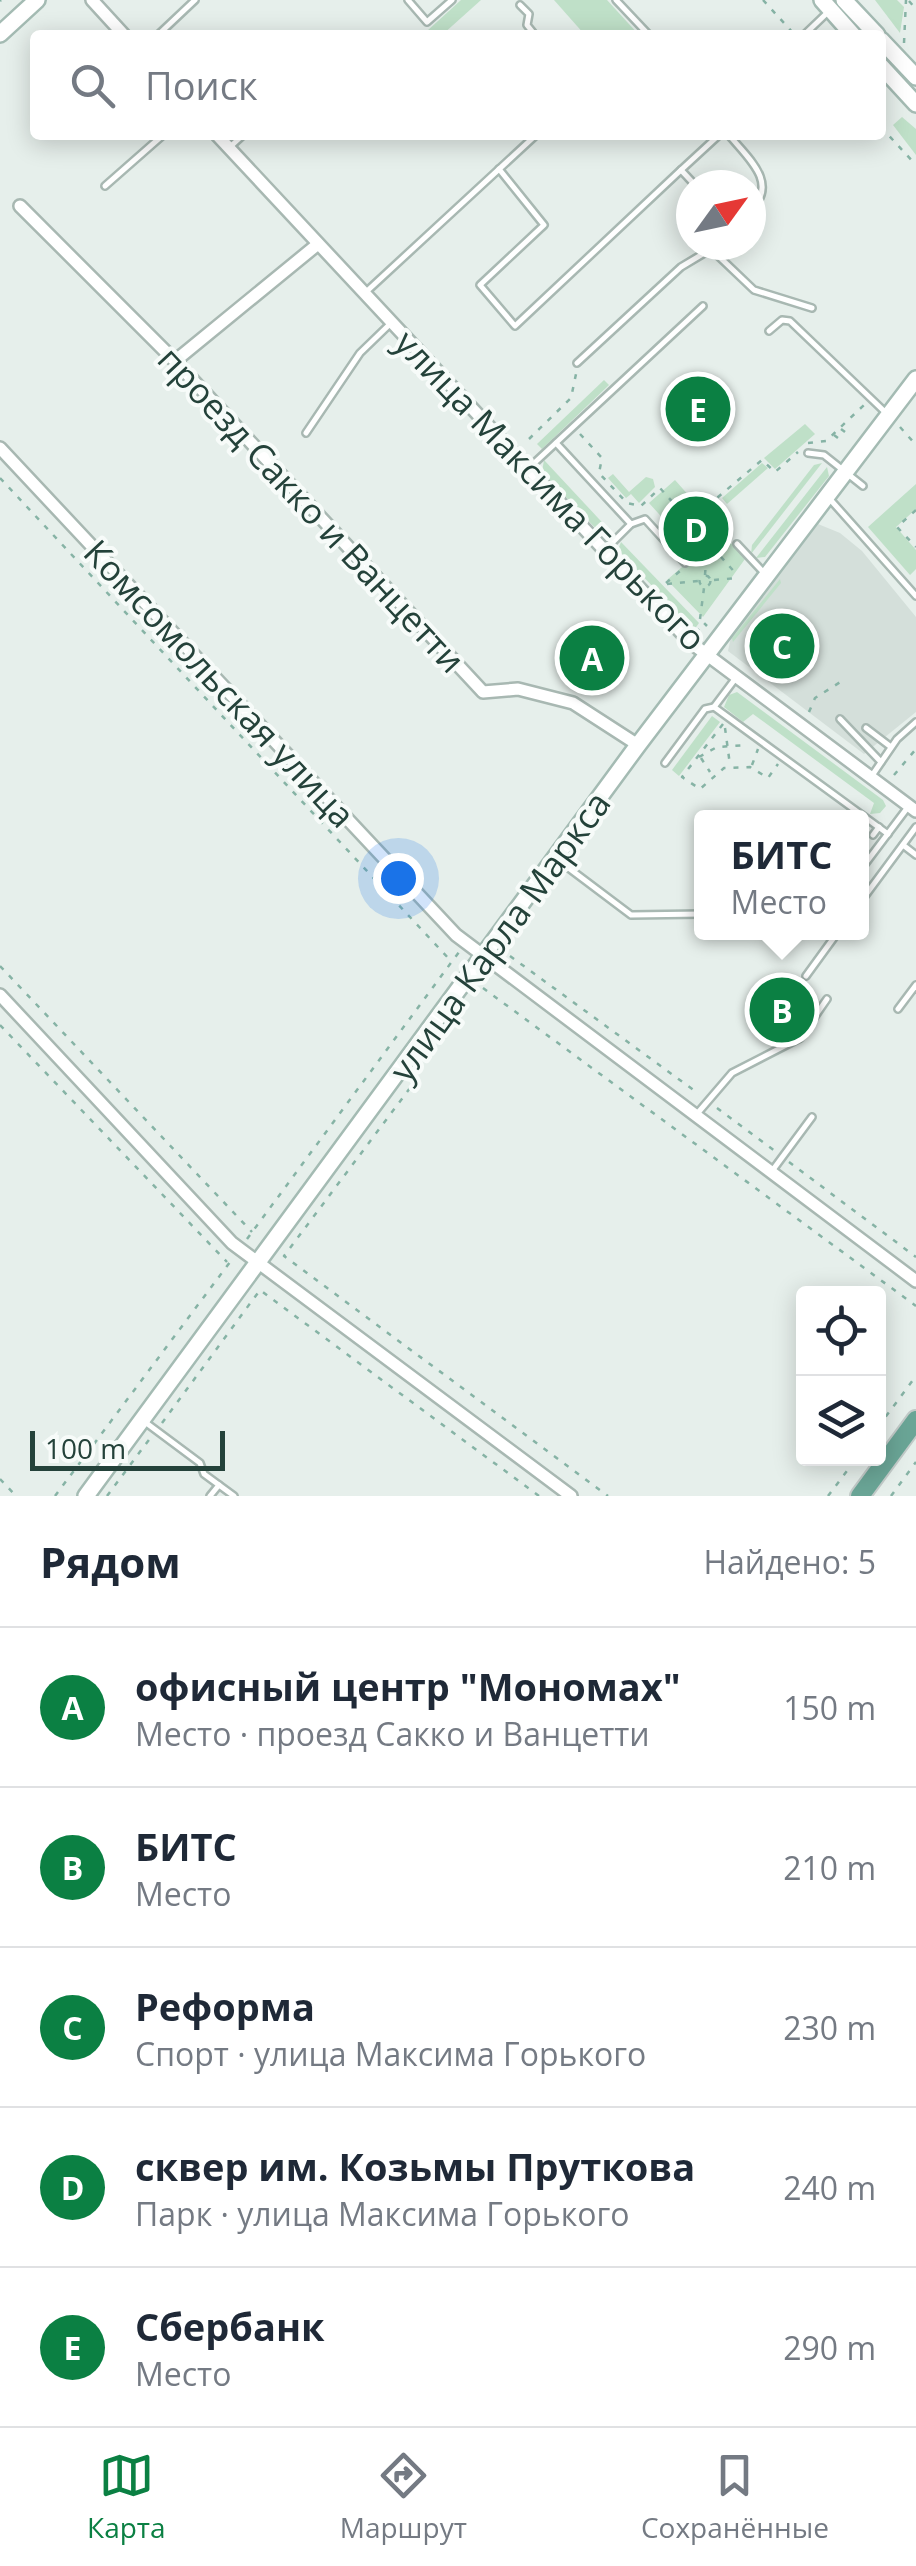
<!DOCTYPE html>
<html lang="ru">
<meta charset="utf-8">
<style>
:root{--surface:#fff;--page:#f6f6f7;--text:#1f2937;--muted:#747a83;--line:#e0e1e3;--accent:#0b8043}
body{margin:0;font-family:"Open Sans",sans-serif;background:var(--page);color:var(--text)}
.controls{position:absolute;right:30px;bottom:30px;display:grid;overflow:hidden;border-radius:10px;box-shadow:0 5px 25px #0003}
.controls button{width:90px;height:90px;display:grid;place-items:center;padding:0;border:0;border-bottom:2px solid var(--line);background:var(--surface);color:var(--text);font:50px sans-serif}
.compass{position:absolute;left:676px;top:170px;width:90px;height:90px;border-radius:50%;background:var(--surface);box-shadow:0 5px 25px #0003;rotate:57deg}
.scale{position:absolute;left:30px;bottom:25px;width:195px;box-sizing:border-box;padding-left:10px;border:5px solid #24423a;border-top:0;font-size:28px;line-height:35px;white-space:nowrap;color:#24423a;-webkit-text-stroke:8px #f7fbf9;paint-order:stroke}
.you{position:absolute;left:398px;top:878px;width:35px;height:35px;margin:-25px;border:8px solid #fff;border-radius:50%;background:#1a73e8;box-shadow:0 0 0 15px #1a73e833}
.badge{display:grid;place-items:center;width:65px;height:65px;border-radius:50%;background:var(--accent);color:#fff;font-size:32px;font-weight:700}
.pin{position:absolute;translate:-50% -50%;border:5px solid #fff;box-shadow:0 2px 10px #0006}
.popup{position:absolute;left:694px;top:810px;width:175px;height:130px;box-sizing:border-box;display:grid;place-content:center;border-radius:10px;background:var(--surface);filter:drop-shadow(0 2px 8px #0005);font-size:32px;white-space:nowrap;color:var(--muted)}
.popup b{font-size:38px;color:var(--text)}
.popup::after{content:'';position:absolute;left:50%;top:100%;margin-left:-20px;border:20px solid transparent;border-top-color:var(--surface)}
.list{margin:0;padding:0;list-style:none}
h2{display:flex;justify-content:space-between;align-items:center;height:130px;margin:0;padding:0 40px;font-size:42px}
h2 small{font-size:32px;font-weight:400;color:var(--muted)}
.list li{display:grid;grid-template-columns:65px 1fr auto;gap:30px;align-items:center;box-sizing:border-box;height:160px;padding:0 40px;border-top:2px solid var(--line)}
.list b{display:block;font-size:38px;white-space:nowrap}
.list p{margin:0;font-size:32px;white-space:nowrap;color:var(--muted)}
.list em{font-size:32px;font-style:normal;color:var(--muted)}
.icon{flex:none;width:55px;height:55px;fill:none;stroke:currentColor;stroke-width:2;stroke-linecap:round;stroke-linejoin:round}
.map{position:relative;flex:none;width:916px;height:1496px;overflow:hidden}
.search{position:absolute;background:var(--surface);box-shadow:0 5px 25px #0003;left:30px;right:30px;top:30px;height:110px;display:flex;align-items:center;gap:25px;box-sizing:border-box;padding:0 35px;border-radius:10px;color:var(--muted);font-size:38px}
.sheet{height:930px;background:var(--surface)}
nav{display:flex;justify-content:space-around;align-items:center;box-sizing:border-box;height:140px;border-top:2px solid var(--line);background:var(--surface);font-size:28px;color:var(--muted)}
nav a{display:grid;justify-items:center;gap:5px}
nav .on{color:var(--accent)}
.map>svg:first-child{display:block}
.built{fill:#d4dfda}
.green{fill:#bfe0c8}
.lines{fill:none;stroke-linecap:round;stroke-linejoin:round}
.lane-casing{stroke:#a8b8b2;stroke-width:10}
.street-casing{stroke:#a8b8b2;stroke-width:16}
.secondary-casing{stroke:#a4bbb3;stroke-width:20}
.primary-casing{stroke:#c2cac8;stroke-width:22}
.path{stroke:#86b3a5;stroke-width:2.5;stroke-dasharray:5 8;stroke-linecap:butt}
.lane{stroke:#fff;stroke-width:5}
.street{stroke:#fff;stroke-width:11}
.secondary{stroke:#fff;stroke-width:15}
.primary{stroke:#6aa596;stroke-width:18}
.labels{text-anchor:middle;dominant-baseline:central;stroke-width:8;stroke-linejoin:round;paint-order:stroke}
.street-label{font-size:35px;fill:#24423a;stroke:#f7fbf9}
</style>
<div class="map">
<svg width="916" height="1496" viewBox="0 0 916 1496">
<rect width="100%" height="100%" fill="#e6efeb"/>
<polygon class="built" points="818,524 840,533 862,551 916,617 916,712 864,754 728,651 731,637"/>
<g class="green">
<polygon points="461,0 481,0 442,35 430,35 427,31"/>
<polygon points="554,0 607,0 639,35 585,35"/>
<polygon points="875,0 897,0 904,7 900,33"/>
<polygon points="902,117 916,129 916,155 893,125"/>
<polygon points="604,380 609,385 542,449 537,444"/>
<polygon points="805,424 815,434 775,469 764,458"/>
<polygon points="544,460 613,534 603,536 542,472"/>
<polygon points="762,463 768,468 727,504 722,498"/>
<polygon points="822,463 751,554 752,545 814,465"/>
<polygon points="827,467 829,476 765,557 756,558"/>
<polygon points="613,474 629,492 646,477 653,479 655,487 639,503 631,494 626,498 608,478"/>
<polygon points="675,480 745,559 703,617 667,580 696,555 649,503"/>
<polygon points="916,484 916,509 896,527 916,550 916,569 910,575 868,527"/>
<polygon points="621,542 699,623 694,630 618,550"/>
<polygon points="780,579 781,583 733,642 732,638"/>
<polygon points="737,692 883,800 886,806 880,813 870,814 874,803 753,714 743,722 724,707 729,695"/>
<polygon points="712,716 720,722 679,776 672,770"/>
</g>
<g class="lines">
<g class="lane-casing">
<g id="lane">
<polyline points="408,0 427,22 452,0"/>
<polyline points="616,0 648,34"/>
<polyline points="520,5 529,14 527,25 535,35"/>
<polyline points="158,35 195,0"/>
<polyline points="804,35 827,13"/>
<path d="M729,135C748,158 779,183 751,210"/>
<polyline points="231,146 243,135"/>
<polyline points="499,169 544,225 480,285 515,326 681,170 695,185"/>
<polyline points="681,170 719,135"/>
<polyline points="105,186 163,135"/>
<polyline points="715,245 711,249 754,290 812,308"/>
<polyline points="366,292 536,135"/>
<polyline points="769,331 782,320 790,321 885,412"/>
<polyline points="577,363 681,267 711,249"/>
<polyline points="306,433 360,353 391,323"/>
<polyline points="556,443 631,524"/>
<polyline points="808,453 824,455 863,486"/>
<polyline points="530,467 703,306"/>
<polyline points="828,497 916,596"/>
<polyline points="737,544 766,575"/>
<polyline points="604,551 631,524 645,519 685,563"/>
<polyline points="735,679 714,707 888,834"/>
<polyline points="840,719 881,762"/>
<polyline points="866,728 891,747"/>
<polyline points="665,763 705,709 714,707"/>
<polyline points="871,777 897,739 916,722"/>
<polyline points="873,835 879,827"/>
<polyline points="903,845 916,855"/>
<polyline points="558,860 631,915 702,914"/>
<polyline points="862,868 908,807"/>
<polyline points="862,900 916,827"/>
<polyline points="806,976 838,932"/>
<polyline points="898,1009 916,985"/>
<polyline points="696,1115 732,1073 800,1038 827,999"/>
<polyline points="772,1171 812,1117"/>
<polyline points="145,1422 200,1463 204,1474 234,1496"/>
<polyline points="210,1496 219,1485"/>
</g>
</g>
<g class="street-casing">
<g id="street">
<polyline points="92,0 124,35"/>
<polyline points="217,135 690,642 916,811"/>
<polyline points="20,206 175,361 483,692 518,689 573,703 638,745"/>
<polyline points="175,361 318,244"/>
<polyline points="0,448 456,935 916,1281"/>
<polyline points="0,995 232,1243 571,1496"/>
</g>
</g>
<g class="secondary-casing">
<g id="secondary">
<polyline points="822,0 853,35"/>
<polyline points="844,0 877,35"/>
<polyline points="0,34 37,0"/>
<polyline points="881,40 916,77"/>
<polyline points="881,66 916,104"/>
<polyline points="86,1496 638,745 916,379"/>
</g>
</g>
<g class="primary-casing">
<polyline id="primary" points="860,1496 916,1420"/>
</g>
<g class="path">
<polyline points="763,0 794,34"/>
<polyline points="0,1 1,0"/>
<polyline points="909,1 916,9"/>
<polyline points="904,43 906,0"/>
<polyline points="881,127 916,165"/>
<polyline points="900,427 916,445"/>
<polyline points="841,429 849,435"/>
<polyline points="580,434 602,458 599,473 627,503 641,506 660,488 738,576"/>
<polyline points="834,435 843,442"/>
<polyline points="529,439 571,398 576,374"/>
<polyline points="808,443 826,441 864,405"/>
<polyline points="0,478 451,961"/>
<polyline points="706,509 721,526"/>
<polyline points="916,510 897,527 916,547"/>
<polyline points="688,515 701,504 705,508 762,460 775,472 798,452"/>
<polyline points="693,560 707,548"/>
<polyline points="705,575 707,549"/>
<circle cx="705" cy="581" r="5.5"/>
<polyline points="714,580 737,578"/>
<polyline points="666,583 680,571"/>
<polyline points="667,584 698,581"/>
<polyline points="700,619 704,588"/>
<polyline points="696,633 704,623 707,626"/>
<polyline points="809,712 815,698 842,681"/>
<polyline points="723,724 682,777 700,789 724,768 750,767 768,778 778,764"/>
<polyline points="725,728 730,765"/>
<polyline points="699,757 717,747 748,745"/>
<polyline points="701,758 710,772"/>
<polyline points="752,765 758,749"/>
<polyline points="894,775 916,749"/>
<polyline points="510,956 699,1094"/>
<polyline points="0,966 252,1232"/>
<polyline points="483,988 916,1306"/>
<polyline points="0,1025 227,1262"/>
<polyline points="410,1088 284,1256 608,1496"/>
<polyline points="717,1108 775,1151"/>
<polyline points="789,1162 916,1257"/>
<polyline points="247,1239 459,952"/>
<polyline points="162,1423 260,1290 539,1496"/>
<polyline points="878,1427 916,1376"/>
<polyline points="0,1479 16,1496"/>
<polyline points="55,1496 233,1258"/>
<polyline points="107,1496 151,1437"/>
<polyline points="828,1496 856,1459"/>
<polyline points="891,1496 916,1462"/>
</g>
<use href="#lane" class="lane"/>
<use href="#street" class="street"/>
<use href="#secondary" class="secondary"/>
<use href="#primary" class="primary"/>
</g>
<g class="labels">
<g class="street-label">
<text transform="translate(551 490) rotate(46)">улица Максима Горького</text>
<text transform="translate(312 509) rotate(47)">проезд Сакко и Ванцетти</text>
<text transform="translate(220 683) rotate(47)">Комсомольская улица</text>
<text transform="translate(499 936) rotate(-54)">улица Карла Маркса</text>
</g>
</g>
</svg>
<div class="controls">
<button><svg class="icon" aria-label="locate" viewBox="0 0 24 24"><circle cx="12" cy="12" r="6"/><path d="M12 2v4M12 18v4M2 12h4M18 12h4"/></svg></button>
<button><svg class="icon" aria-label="layers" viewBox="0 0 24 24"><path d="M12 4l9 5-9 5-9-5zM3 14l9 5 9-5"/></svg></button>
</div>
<svg class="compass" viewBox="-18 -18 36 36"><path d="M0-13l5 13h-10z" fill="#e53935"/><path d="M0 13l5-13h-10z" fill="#747a83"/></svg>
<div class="scale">100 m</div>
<div class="you"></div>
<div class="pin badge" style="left:592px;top:658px">A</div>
<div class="pin badge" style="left:782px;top:1010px">B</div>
<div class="popup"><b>БИТС</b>Место</div>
<div class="pin badge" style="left:782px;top:646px">C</div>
<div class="pin badge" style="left:696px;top:529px">D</div>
<div class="pin badge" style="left:698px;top:409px">E</div>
<div class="search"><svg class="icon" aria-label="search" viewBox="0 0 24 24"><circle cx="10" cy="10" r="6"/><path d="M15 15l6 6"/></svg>Поиск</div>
</div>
<section class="sheet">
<h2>Рядом<small>Найдено: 5</small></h2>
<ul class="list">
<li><span class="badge">A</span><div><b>офисный центр &quot;Мономах&quot;</b><p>Место · проезд Сакко и Ванцетти</p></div><em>150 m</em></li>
<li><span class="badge">B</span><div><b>БИТС</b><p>Место</p></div><em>210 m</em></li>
<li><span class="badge">C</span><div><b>Реформа</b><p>Спорт · улица Максима Горького</p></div><em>230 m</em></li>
<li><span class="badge">D</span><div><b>сквер им. Козьмы Пруткова</b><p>Парк · улица Максима Горького</p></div><em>240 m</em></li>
<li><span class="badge">E</span><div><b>Сбербанк</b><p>Место</p></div><em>290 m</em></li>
</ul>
</section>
<nav>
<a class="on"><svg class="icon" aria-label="map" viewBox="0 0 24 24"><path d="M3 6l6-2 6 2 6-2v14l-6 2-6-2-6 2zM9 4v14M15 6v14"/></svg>Карта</a>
<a><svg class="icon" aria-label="directions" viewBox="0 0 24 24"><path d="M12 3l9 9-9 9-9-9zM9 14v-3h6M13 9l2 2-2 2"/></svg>Маршрут</a>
<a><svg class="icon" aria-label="saved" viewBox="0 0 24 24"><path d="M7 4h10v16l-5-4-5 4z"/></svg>Сохранённые</a>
</nav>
